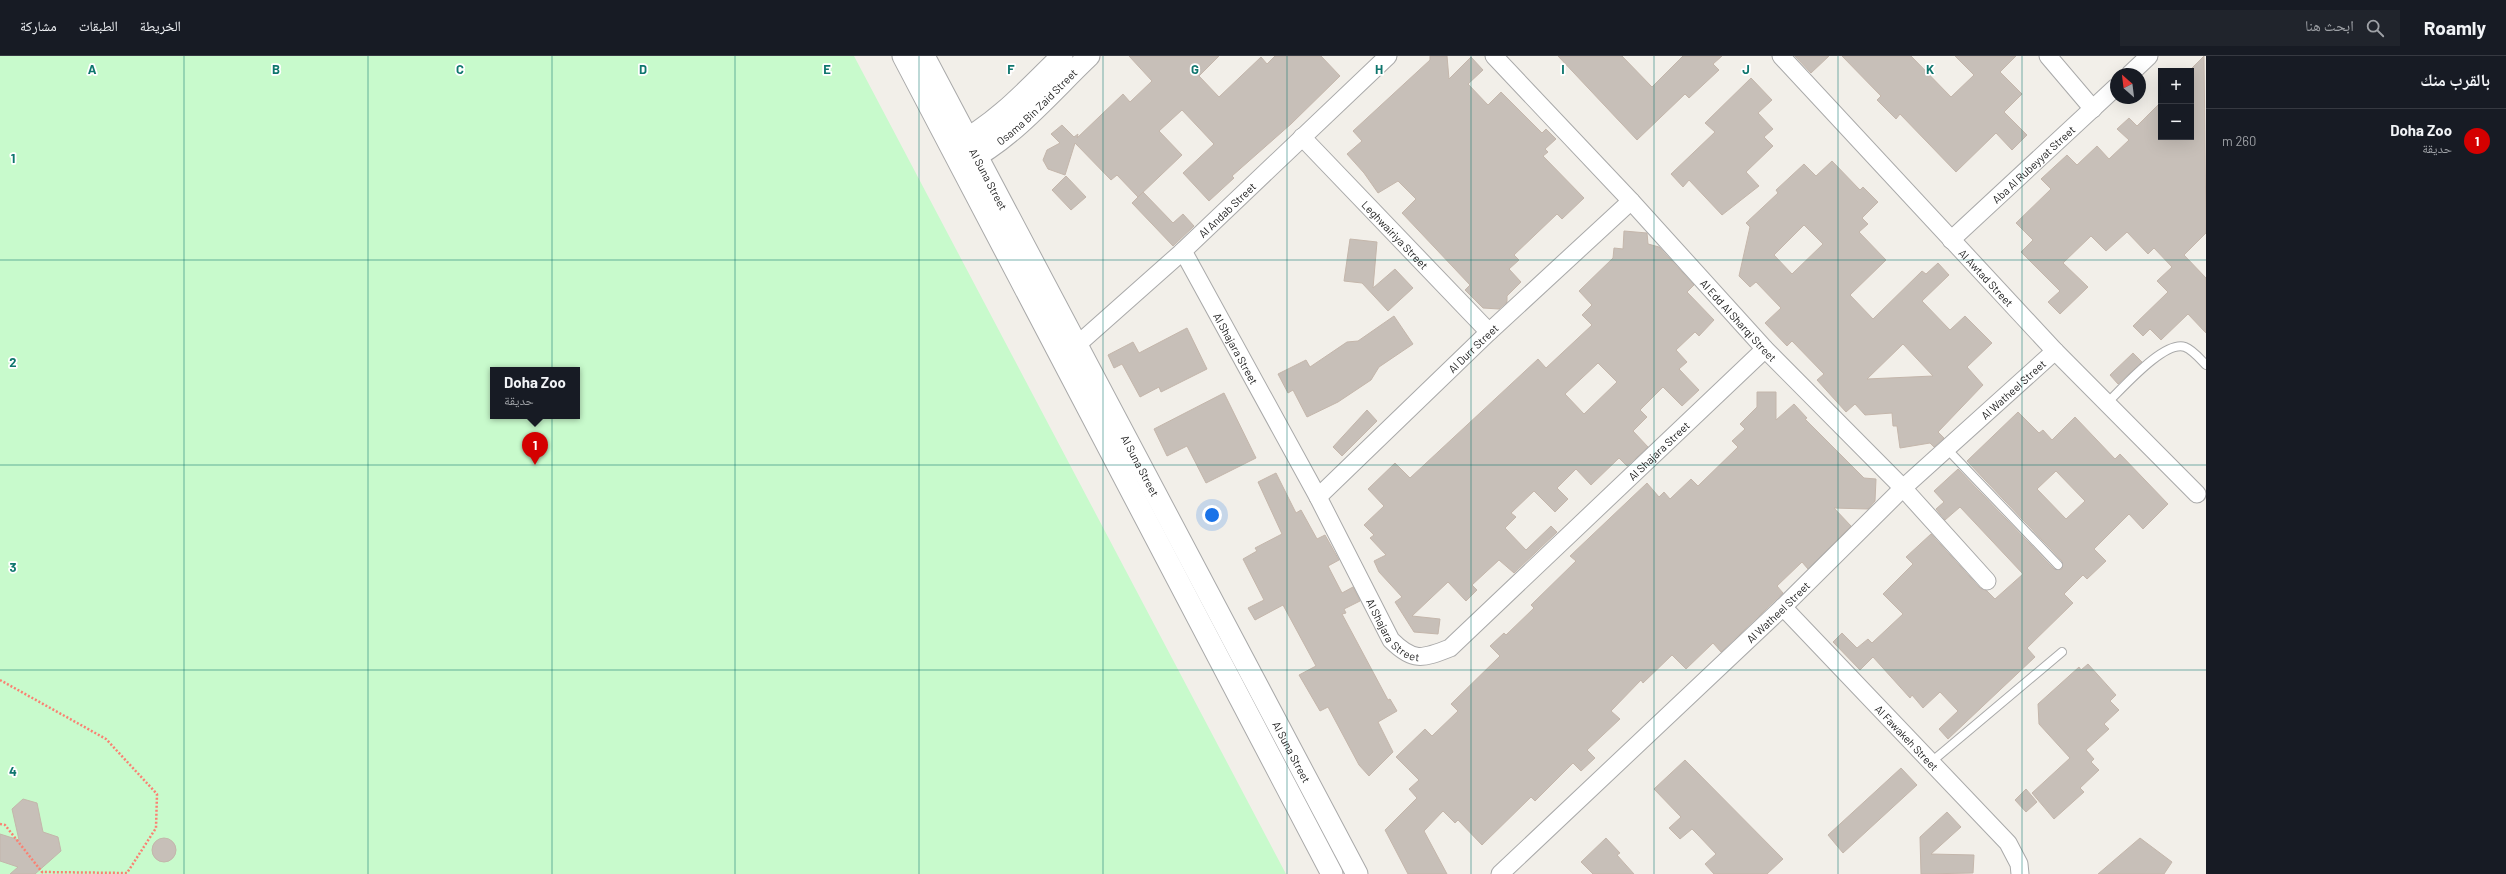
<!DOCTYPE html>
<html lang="ar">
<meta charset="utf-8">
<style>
:root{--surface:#171b24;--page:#20242c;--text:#f1f3f6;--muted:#9ea1a6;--line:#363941;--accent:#d40000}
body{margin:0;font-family:Barlow,"Noto Naskh Arabic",sans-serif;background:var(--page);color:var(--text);direction:rtl}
.controls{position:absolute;right:12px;top:12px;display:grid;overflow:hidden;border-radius:0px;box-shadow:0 4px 16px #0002}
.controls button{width:36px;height:36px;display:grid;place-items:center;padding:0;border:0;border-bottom:1px solid var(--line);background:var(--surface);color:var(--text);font:20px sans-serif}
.compass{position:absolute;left:2110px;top:12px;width:36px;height:36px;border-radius:50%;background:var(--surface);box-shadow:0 4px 16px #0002;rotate:332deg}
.you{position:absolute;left:1212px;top:459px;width:14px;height:14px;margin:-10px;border:3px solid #fff;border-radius:50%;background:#1a73e8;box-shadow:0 0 0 6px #1a73e833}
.badge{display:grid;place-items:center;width:26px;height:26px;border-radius:50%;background:var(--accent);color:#fff;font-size:13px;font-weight:700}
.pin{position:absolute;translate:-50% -33px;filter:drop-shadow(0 1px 2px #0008)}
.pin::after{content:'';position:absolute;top:21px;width:14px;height:12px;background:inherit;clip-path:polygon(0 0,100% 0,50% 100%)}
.popup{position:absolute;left:490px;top:311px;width:90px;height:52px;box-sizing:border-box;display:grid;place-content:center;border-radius:0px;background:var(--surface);filter:drop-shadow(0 1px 3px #0005);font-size:13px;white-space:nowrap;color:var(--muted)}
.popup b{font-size:15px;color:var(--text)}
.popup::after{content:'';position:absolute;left:50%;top:100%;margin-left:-8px;border:8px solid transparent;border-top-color:var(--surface)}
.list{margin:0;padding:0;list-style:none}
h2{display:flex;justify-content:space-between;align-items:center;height:52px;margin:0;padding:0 16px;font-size:17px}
h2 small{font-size:13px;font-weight:400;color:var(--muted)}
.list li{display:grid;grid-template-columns:26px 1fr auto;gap:12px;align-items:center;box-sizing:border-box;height:64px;padding:0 16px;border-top:1px solid var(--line)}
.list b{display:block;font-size:15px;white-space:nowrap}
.list p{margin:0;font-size:13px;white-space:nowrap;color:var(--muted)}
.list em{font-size:13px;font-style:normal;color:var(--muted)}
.icon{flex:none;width:22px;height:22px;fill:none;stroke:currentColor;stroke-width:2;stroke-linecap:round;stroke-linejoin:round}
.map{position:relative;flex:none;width:2206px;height:818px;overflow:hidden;direction:ltr}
header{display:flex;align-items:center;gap:24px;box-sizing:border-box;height:56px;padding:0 20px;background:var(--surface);border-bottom:1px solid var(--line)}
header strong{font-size:19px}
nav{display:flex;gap:22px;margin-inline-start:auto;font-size:14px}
.search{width:280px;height:36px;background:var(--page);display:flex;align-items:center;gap:10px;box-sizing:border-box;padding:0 14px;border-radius:0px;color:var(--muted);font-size:15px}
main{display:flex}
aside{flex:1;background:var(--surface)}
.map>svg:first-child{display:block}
.park{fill:#c8facc;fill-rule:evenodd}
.building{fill:#c7bfb8;stroke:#c4b6ab;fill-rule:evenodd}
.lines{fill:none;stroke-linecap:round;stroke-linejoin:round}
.service-casing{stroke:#a9a9a9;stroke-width:10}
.minor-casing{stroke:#a9a9a9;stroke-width:19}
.tertiary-casing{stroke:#a9a9a9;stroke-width:23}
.path{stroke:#fa8072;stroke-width:2.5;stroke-dasharray:2 2;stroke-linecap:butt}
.service{stroke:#fff;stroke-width:8}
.minor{stroke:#fff;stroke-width:17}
.tertiary{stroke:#fff;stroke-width:21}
.grid{fill:none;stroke:#0f766e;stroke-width:1;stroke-opacity:0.55}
.labels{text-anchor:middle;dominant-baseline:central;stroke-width:3.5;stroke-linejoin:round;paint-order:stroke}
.street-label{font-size:11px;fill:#222;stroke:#fff}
.grid-label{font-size:13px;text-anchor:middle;font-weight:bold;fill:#0f766e;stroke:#fff;stroke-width:3.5;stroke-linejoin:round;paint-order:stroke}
</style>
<header>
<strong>Roamly</strong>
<div class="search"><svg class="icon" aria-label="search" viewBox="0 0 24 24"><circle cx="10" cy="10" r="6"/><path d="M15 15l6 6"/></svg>ابحث هنا</div>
<nav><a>الخريطة</a><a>الطبقات</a><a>مشاركة</a></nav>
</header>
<main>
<aside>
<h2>بالقرب منك<small></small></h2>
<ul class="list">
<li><span class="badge">1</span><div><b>Doha Zoo</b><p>حديقة</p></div><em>260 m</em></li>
</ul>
</aside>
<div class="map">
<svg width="2206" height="818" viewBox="0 0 2206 818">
<rect width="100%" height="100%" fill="#f2efe9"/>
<path class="park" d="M0,0H854L1286,818H0ZM493,314H577V360H493Z"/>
<g class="building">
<polygon points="1129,0 1219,0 1199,20 1219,41 1261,1 1267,8 1275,0 1321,0 1340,20 1291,68 1232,120 1234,122 1209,145 1183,117 1214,88 1182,54 1159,75 1182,99 1138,141 1117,119 1111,124 1075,87 1065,119 1048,113 1043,104 1047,94 1060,87 1051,78 1062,69 1074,81 1078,78 1077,82 1123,38 1130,46 1152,25"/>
<polygon points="1430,0 1447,0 1449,23 1471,1 1483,14 1468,28 1488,49 1501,36 1542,77 1546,73 1556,83 1545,93 1548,96 1543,100 1584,142 1562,163 1557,158 1514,199 1519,204 1509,213 1521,226 1507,240 1507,246 1499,253 1483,252 1465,234 1470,229 1402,157 1416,143 1398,125 1378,137 1364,117 1347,98 1362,85 1353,75 1430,4"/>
<polygon points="1558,0 1622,0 1652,31 1683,0 1722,0 1713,8 1719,14 1689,42 1685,38 1637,84"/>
<polygon points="1795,0 1829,0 1811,17"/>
<polygon points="1842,0 1911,0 1951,41 1974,19 1955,0 2016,0 2000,16 2022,38 2004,56 2027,79 2012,94 1996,77 1956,116 1900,58 1896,63 1877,44 1881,40"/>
<polygon points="2204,0 2206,177 2184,199 2206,222 2206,277 2188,258 2161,284 2150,273 2143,280 2133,270 2168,236 2157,225 2172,211 2154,192 2148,198 2127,176 2106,195 2091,180 2063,207 2088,231 2060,258 2048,246 2060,235 2021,196 2033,184 2016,167 2051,133 2041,123 2067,99 2077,109 2097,90 2109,103 2129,84 2117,73 2129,62 2137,70 2161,46 2161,81 2191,81 2191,13"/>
<polygon points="1751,22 1772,44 1758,57 1773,73 1764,81 1773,90 1746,116 1759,130 1722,159 1689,124 1683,131 1671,118 1715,76 1705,67"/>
<path d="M1832,105L1860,134L1863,131L1878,146L1862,162L1868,168L1859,176L1886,204L1850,239L1873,263L1922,215L1926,218L1938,207L1949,219L1922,245L1950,274L1965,260L1992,287L1967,311L1983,329L1938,376L1944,382L1934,391L1930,387L1900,392L1897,370H1893L1892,357L1865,359L1855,348L1846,356L1817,324L1824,318L1792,285L1787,290L1765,267L1781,252L1756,226L1750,231L1739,220L1750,171L1746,167L1778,137L1776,134L1804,108L1816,120ZM1804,169L1823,188L1792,218L1774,199ZM1903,288L1933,320L1867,323Z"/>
<polygon points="1066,120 1086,141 1071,154 1052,134"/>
<polygon points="1143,136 1173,167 1183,158 1194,170 1173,190 1132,147"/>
<path d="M1624,175L1647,177L1648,188L1659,191L1694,229L1687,236L1714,264L1699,280L1695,276L1676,294L1687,306L1679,313L1699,334L1682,350L1663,331L1640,354L1647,361L1633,375L1648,391L1627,410L1619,402L1591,429L1576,413L1557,432L1568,443L1555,456L1534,435L1511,457L1516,461L1505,472L1526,494L1551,470L1557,476L1514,517L1499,504L1472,529L1477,534L1466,545L1448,526L1412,560L1440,563L1438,578L1414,576L1395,546L1402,541L1379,516L1374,505L1386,499L1370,482L1374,479L1364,469L1384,450L1368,433L1395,407L1410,422L1538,303L1546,312L1592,269L1582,259L1592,249L1579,235L1613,202L1614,192L1623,193ZM1598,307L1617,326L1584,358L1565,338Z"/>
<polygon points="1350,183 1377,186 1373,232 1395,213 1413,232 1388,255 1362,227 1344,225"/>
<polygon points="1394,260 1413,288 1379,311 1371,324 1338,346 1307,361 1293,334 1288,337 1278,318 1306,304 1310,311 1347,286 1358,285"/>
<polygon points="1187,272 1207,313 1161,336 1159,331 1140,341 1122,308 1114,312 1108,299 1133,286 1139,297"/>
<polygon points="2133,297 2142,306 2118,328 2110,319"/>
<polygon points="1757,336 1776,336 1776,364 1794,348 1807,362 1805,363 1864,422 1876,423 1875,445 1868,453 1834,452 1851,470 1808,513 1802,506 1777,530 1783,537 1721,596 1713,587 1686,613 1672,599 1643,627 1641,624 1611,655 1620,663 1587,694 1595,702 1581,715 1573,707 1535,745 1531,741 1482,789 1458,764 1455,767 1443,755 1424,775 1447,818 1408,818 1385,774 1417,742 1409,733 1419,724 1396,701 1425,673 1432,680 1458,655 1451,648 1500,600 1490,590 1504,577 1506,579 1534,552 1531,549 1576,505 1570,500 1647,427 1659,441 1664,436 1670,443 1691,423 1698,430 1738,391 1732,385 1745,373 1740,368 1757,351"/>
<polygon points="1224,337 1256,402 1206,427 1187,390 1167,400 1154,373"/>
<polygon points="1367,354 1377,365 1342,400 1333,391"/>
<path d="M2018,356L2039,377L2043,374L2052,384L2075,361L2115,403L2120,398L2168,448L2143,473L2129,458L2094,493L2106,505L2087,523L2083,519L2064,538L2073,547L2027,592L2035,601L1948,683L1939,673L1958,655L1940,636L1923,652L1912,639L1910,642L1873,601L1860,614L1833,586L1842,577L1857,592L1868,583L1872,587L1903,558L1883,538L1913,508L1906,501L1931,478L1980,532L1987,535L1995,543L2023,518L1960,451L1945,464L1936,453L1944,446L1934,435L1958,413L2054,513H2062V505L1967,405ZM2056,415L2085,445L2066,463L2037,433Z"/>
<polygon points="1276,417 1296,457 1301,454 1317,483 1325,479 1339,504 1328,510 1342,537 1353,531 1360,545 1344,553 1346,557 1342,558 1388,644 1390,643 1397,655 1378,666 1393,696 1369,720 1359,709 1328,651 1320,655 1299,619 1316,610 1283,549 1255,564 1248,552 1264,544 1243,503 1257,495 1255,492 1282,478 1258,426"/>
<polygon points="2088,608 2116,639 2110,645 2119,654 2104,668 2109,673 2086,694 2094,703 2091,706 2099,714 2080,732 2084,736 2054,763 2032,737 2070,702 2039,668 2038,648 2079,611 2081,614"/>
<polygon points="1685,704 1783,803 1767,818 1714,818 1705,808 1716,798 1698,779 1692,773 1680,783 1669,772 1681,761 1654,733"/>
<polygon points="1901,712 1917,729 1843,797 1828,779"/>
<polygon points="2026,733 2037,746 2026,756 2015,744"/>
<polygon points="23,743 37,747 43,776 58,781 61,795 35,818 10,818 18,811 0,805 0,778 19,784 12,753"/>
<polygon points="1947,756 1961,771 1931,798 1974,799 1973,817 1921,818 1920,781"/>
<circle cx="164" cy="794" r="12"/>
<polygon points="1606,782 1620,797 1617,799 1634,818 1593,818 1581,806"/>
<polygon points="2140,782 2172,806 2164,818 2098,818"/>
</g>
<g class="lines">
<g class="service-casing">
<g id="service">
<path d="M2107,347C2122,333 2164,284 2185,291C2193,294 2200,303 2206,309"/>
<polyline points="1947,393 2058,509"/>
<polyline points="1930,707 2062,596"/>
</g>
</g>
<g class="minor-casing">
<g id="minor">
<path id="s1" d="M1494,0L1631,145L1765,293L1903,432L1987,525"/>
<path id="s2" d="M1781,0L2055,295L2197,438"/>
<polyline points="2048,0 2093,53"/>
<polyline points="2130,18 2149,0"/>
<path id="s3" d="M1302,81L1489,276"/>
<path id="s4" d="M1951,184L2116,31"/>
<path id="s5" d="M1183,195L1318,441L1391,584C1413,606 1422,603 1450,592L1765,293"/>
<path id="s6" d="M1065,294L1077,289L1183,195L1388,0"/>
<path id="s7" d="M1318,441L1489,276L1631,145"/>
<path id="s8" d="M1783,551L2008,787L2019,808L2020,818"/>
<path id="s9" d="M1500,818L1783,551L1903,432L2055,295"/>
</g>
</g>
<g class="tertiary-casing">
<g id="tertiary">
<polyline points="903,0 1332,818"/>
<path id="s10" d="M924,0L1357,818"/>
<path d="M957,88C997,68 1030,31 1062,0"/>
<path id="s11" d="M966,106C1013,82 1051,36 1089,0"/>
</g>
</g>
<g class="path">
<polyline points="0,624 106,683 157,738 156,772 127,817 42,816"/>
<polyline points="0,768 5,769 42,816 40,818"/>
</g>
<use href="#service" class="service"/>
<use href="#minor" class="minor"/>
<use href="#tertiary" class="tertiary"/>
</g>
<path class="grid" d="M184,0V818M368,0V818M552,0V818M735,0V818M919,0V818M1103,0V818M1287,0V818M1471,0V818M1654,0V818M1838,0V818M2022,0V818M0,204H2206M0,409H2206M0,614H2206"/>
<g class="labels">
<g class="street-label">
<text stroke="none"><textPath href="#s11" startOffset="90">Osama Bin Zaid Street</textPath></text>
<text stroke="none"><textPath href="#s4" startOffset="112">Aba Al Rubeyyat Street</textPath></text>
<text stroke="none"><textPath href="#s10" startOffset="139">Al Suna Street</textPath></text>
<text stroke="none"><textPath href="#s6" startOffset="215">Al Andab Street</textPath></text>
<text stroke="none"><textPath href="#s3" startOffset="135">Leghwairiya Street</textPath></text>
<text stroke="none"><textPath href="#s2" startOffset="302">Al Awtad Street</textPath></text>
<text stroke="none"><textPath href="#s1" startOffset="360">Al Edd Al Sharqi Street</textPath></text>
<text stroke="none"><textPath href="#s5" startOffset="111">Al Shajara Street</textPath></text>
<text stroke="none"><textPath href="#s7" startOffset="215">Al Durr Street</textPath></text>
<text stroke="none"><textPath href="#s9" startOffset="706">Al Watheel Street</textPath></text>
<text stroke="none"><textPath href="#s5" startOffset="794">Al Shajara Street</textPath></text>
<text stroke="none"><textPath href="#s10" startOffset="463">Al Suna Street</textPath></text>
<text stroke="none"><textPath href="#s9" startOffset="382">Al Watheel Street</textPath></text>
<text stroke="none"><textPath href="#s5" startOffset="435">Al Shajara Street</textPath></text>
<text stroke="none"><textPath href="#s8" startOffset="180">Al Fawakeh Street</textPath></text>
<text stroke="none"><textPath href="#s10" startOffset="787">Al Suna Street</textPath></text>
</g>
</g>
<g class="grid-label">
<text x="92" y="18">A</text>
<text x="276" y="18">B</text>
<text x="460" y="18">C</text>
<text x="643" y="18">D</text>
<text x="827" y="18">E</text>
<text x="1011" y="18">F</text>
<text x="1195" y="18">G</text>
<text x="1379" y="18">H</text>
<text x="1563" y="18">I</text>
<text x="1746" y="18">J</text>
<text x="1930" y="18">K</text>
<text x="13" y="107">1</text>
<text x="13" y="311">2</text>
<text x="13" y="516">3</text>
<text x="13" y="720">4</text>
</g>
</svg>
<div class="controls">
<button>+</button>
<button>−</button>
</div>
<svg class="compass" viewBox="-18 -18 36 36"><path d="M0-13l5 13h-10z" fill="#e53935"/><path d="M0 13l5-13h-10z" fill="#9ea1a6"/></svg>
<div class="you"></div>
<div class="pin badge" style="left:535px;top:409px">1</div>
<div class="popup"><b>Doha Zoo</b>حديقة</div>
</div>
</main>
